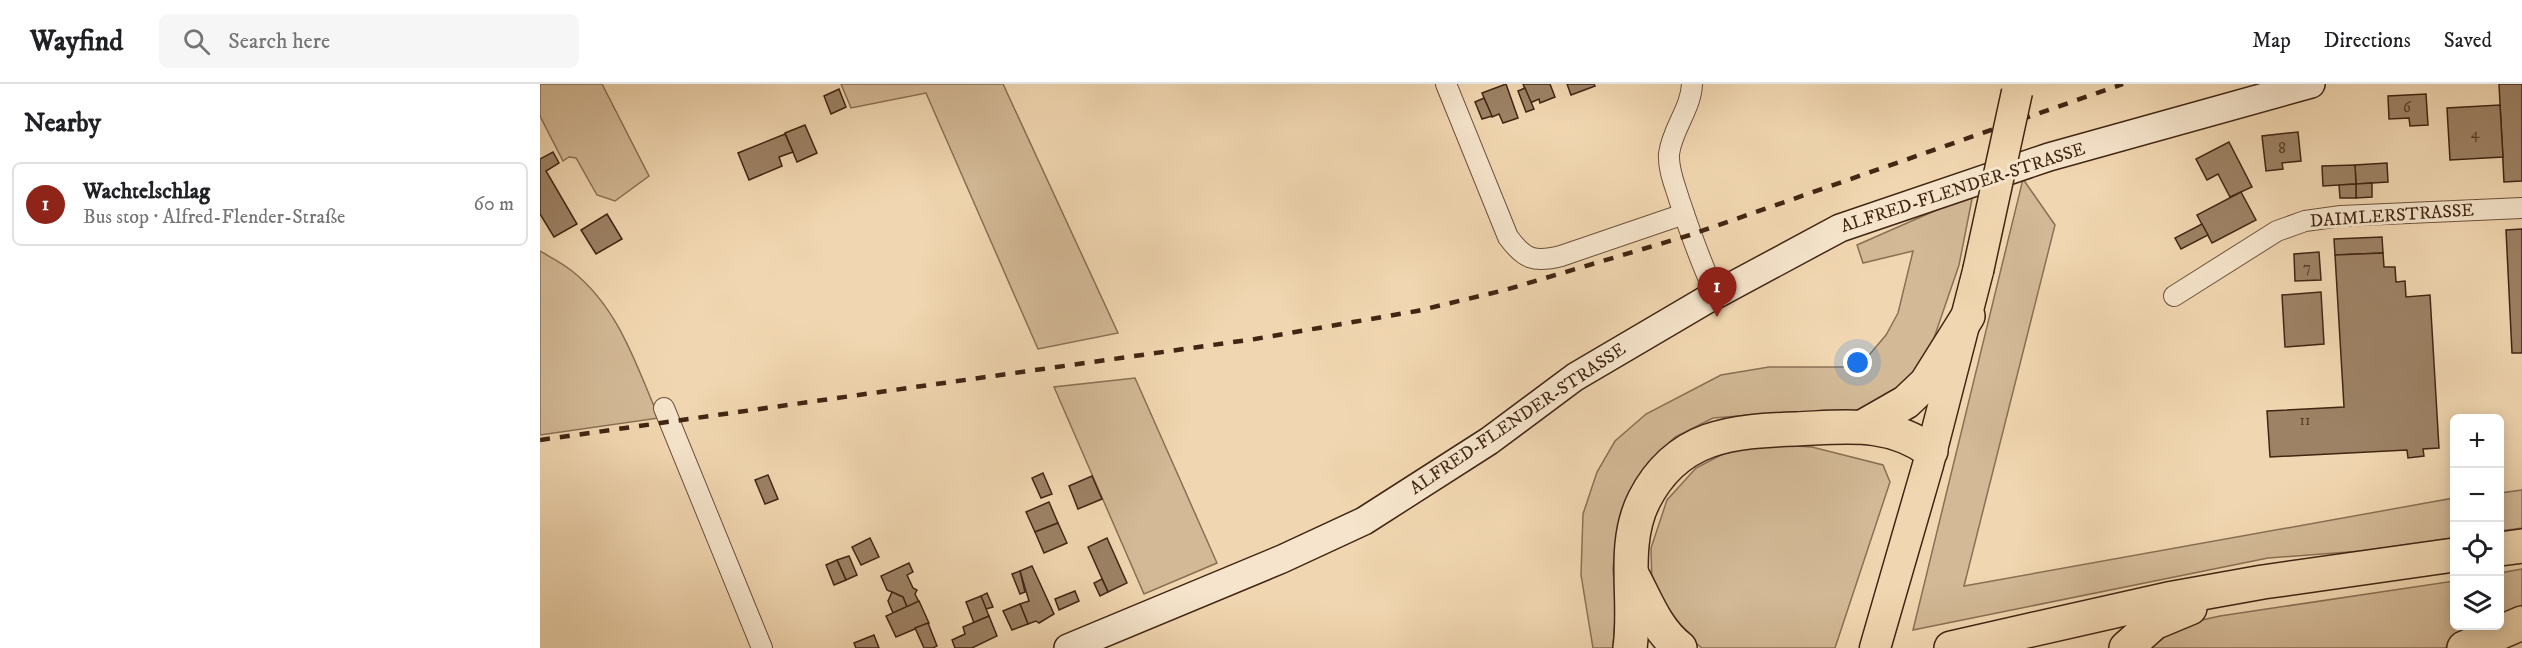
<!DOCTYPE html>
<meta charset="utf-8">
<style>
:root{--surface:#fff;--page:#f6f6f6;--text:#202124;--muted:#757577;--line:#e0e0e0;--accent:#8f2418}
body{margin:0;font-family:"IM FELL DW Pica",serif;background:var(--page);color:var(--text)}
.controls{position:absolute;right:18px;bottom:18px;display:grid;overflow:hidden;border-radius:9px;box-shadow:0 3px 15px #0003}
.controls button{width:54px;height:54px;display:grid;place-items:center;padding:0;border:0;border-bottom:2px solid var(--line);background:var(--surface);color:var(--text);font:30px sans-serif}
.you{position:absolute;left:1318px;top:279px;width:21px;height:21px;margin:-15px;border:4px solid #fff;border-radius:50%;background:#1a73e8;box-shadow:0 0 0 9px #1a73e833}
.badge{display:grid;place-items:center;width:39px;height:39px;border-radius:50%;background:var(--accent);color:#fff;font-size:20px;font-weight:700}
.pin{position:absolute;translate:-50% -50px;filter:drop-shadow(0 2px 3px #0008)}
.pin::after{content:'';position:absolute;top:32px;width:21px;height:18px;background:inherit;clip-path:polygon(0 0,100% 0,50% 100%)}
.list{margin:0;padding:0;list-style:none}
h2{display:flex;justify-content:space-between;align-items:center;height:78px;margin:0;padding:0 24px;font-size:26px}
h2 small{font-size:20px;font-weight:400;color:var(--muted)}
.list li{display:grid;grid-template-columns:39px 1fr auto;gap:18px;align-items:center;box-sizing:border-box;height:84px;margin:0 12px 12px;padding:0 12px;border:2px solid var(--line);border-radius:9px}
.list b{display:block;font-size:22px;white-space:nowrap}
.list p{margin:0;font-size:20px;white-space:nowrap;color:var(--muted)}
.list em{font-size:20px;font-style:normal;color:var(--muted)}
.icon{flex:none;width:33px;height:33px;fill:none;stroke:currentColor;stroke-width:2;stroke-linecap:round;stroke-linejoin:round}
.map{position:relative;flex:none;width:1982px;height:564px;overflow:hidden}
header{display:flex;align-items:center;gap:36px;box-sizing:border-box;height:84px;padding:0 30px;background:var(--surface);border-bottom:2px solid var(--line)}
header strong{font-size:28px}
nav{display:flex;gap:33px;margin-inline-start:auto;font-size:21px}
.search{width:420px;height:54px;background:var(--page);display:flex;align-items:center;gap:15px;box-sizing:border-box;padding:0 21px;border-radius:9px;color:var(--muted);font-size:22px}
main{display:flex}
aside{flex:1;background:var(--surface)}
.map>svg:first-child{display:block}
.green{fill:#d3b996;stroke:#8a7054;stroke-width:1.5}
.building{fill:#9d8265;stroke:#412613;stroke-width:1.5}
.lines{fill:none;stroke-linecap:round;stroke-linejoin:round}
.street-casing{stroke:#6d523a;stroke-width:22}
.secondary-casing{stroke:#412613;stroke-width:30}
.primary-casing{stroke:#412613;stroke-width:33}
.highway-casing{stroke:#412613;stroke-width:36}
.street{stroke:#f6e5cc;stroke-width:20}
.secondary{stroke:#f6e5cc;stroke-width:27}
.primary{stroke:#f1d7b1;stroke-width:30}
.highway{stroke:#f1d7b1;stroke-width:33}
.rail{stroke:#412613;stroke-width:4.5;stroke-dasharray:10 10;stroke-linecap:butt}
.primary-bridge-casing{stroke:#412613;stroke-width:33;stroke-linecap:butt}
.primary-bridge{stroke:#f1d7b1;stroke-width:30}
.labels{text-anchor:middle;dominant-baseline:central;stroke-width:6;stroke-linejoin:round;paint-order:stroke}
.number-label{font-size:15px;fill:#583d28}
.street-label{font-size:18px;fill:#412613;stroke:#f6e5cc}
</style>
<header>
<strong>Wayfind</strong>
<div class="search"><svg class="icon" aria-label="search" viewBox="0 0 24 24"><circle cx="10" cy="10" r="6"/><path d="M15 15l6 6"/></svg>Search here</div>
<nav><a>Map</a><a>Directions</a><a>Saved</a></nav>
</header>
<main>
<aside>
<h2>Nearby<small></small></h2>
<ul class="list">
<li><span class="badge">1</span><div><b>Wachtelschlag</b><p>Bus stop · Alfred-Flender-Straße</p></div><em>60 m</em></li>
</ul>
</aside>
<div class="map">
<svg width="1982" height="564" viewBox="0 0 1982 564">
<rect width="100%" height="100%" fill="#f1d7b1"/>
<filter id="stains"><feTurbulence type="fractalNoise" baseFrequency=".00333" numOctaves="4"/><feColorMatrix values="0 0 0 0 .2 0 0 0 0 .09 0 0 0 0 .02 0 0 0 .5 -.17"/></filter>
<radialGradient id="worn" r=".72"><stop offset=".6" stop-color="#630" stop-opacity="0"/><stop offset="1" stop-color="#630" stop-opacity=".3"/></radialGradient>
<g class="green">
<polygon points="0,0 62,0 109,92 75,117 57,111 36,74 29,73 23,77 0,32"/>
<polygon points="301,0 463,0 578,249 498,265 386,9 311,24"/>
<polygon points="1483,95 1515,141 1424,502 1914,414 1914,454 1822,467 1728,474 1373,546"/>
<polygon points="1433,110 1419,181 1394,254 1367,301 1317,330 1251,328 1173,334 1135,353 1108,379 1089,409 1077,446 1073,485 1076,521 1073,564 1053,564 1041,491 1043,430 1057,388 1075,357 1106,330 1181,291 1229,283 1319,283 1346,251 1358,229 1373,167 1323,179 1317,161"/>
<path d="M0,167C10,173 22,179 32,187C79,224 96,281 119,334L0,351Z"/>
<polygon points="595,294 677,479 604,510 514,303"/>
<polygon points="1222,360 1272,363 1343,381 1350,398 1295,564 1162,564 1143,549 1112,503 1111,464 1127,416 1156,384 1183,370"/>
<polygon points="1982,406 1982,444 1960,447 1960,409"/>
<polygon points="1982,485 1982,531 1960,541 1960,489"/>
<polygon points="1914,497 1914,542 1958,542 1904,564 1598,564 1625,544 1680,532"/>
</g>
<g class="building">
<polygon points="966,0 978,34 963,39 959,30 952,33 942,9"/>
<polygon points="983,0 1010,0 1015,13 1000,19 999,15 990,19"/>
<polygon points="1027,0 1054,0 1055,2 1031,11"/>
<polygon points="1959,0 1982,0 1982,97 1964,98"/>
<polygon points="985,4 994,25 986,28 978,7"/>
<polygon points="299,5 306,23 291,30 284,12"/>
<polygon points="1886,10 1888,41 1870,42 1869,34 1849,35 1848,12"/>
<polygon points="944,14 952,32 942,35 935,18"/>
<polygon points="1960,21 1963,73 1910,76 1907,24"/>
<polygon points="265,41 277,69 257,78 245,49"/>
<polygon points="1758,48 1761,77 1742,79 1743,85 1726,87 1722,52"/>
<polygon points="245,50 253,68 239,73 242,82 209,96 198,69"/>
<polygon points="1689,58 1712,103 1690,113 1678,90 1667,96 1656,75"/>
<polygon points="13,68 19,79 6,87 37,140 14,153 0,130 0,75"/>
<polygon points="1847,79 1848,98 1816,100 1815,81"/>
<polygon points="1815,81 1816,100 1783,102 1782,82"/>
<polygon points="1832,99 1832,113 1816,114 1816,100"/>
<polygon points="1816,100 1816,114 1800,114 1799,101"/>
<polygon points="1701,108 1716,136 1672,159 1657,131"/>
<polygon points="67,130 82,155 56,170 41,146"/>
<polygon points="1662,140 1668,151 1641,165 1635,154"/>
<polygon points="1982,145 1982,269 1972,269 1966,146"/>
<polygon points="1842,153 1843,169 1795,171 1794,155"/>
<polygon points="1779,168 1781,196 1755,197 1754,170"/>
<polygon points="1843,169 1844,183 1855,183 1856,198 1865,197 1866,213 1890,211 1899,364 1883,365 1884,372 1868,374 1867,366 1730,373 1727,327 1804,323 1795,171"/>
<polygon points="1781,208 1784,260 1745,263 1742,211"/>
<polygon points="503,389 512,410 501,414 492,394"/>
<polygon points="228,391 238,415 225,420 215,396"/>
<polygon points="552,392 562,415 538,425 529,402"/>
<polygon points="509,418 518,439 495,448 486,428"/>
<polygon points="518,439 527,459 504,469 495,448"/>
<polygon points="330,454 339,473 321,481 312,463"/>
<polygon points="567,454 587,499 568,508 548,463"/>
<polygon points="309,472 317,491 306,496 297,476"/>
<polygon points="297,476 306,496 294,501 286,481"/>
<polygon points="369,479 373,488 367,491 373,504 377,506 375,510 379,518 367,523 363,513 347,506 341,492"/>
<polygon points="492,482 514,530 499,539 496,537 488,540 480,520 489,517 480,487"/>
<polygon points="480,487 485,508 480,510 472,490"/>
<polygon points="562,495 568,508 560,512 554,499"/>
<polygon points="535,507 539,517 519,526 515,515"/>
<polygon points="352,508 363,513 367,523 353,529 348,517"/>
<polygon points="447,509 453,523 446,525 441,512"/>
<polygon points="441,512 449,532 434,539 426,518"/>
<polygon points="379,517 389,539 356,553 346,532"/>
<polygon points="480,520 488,540 472,546 463,527"/>
<polygon points="449,532 457,552 432,564 415,564 412,556 425,550 423,543"/>
<polygon points="388,539 397,562 393,564 384,564 375,544"/>
<polygon points="334,551 339,564 316,564 314,559"/>
</g>
<g class="lines">
<g class="street-casing">
<g id="street">
<path d="M906,0L968,153C984,175 994,179 1021,172L1144,130"/>
<path d="M1152,0C1151,25 1132,45 1129,70C1128,86 1135,101 1139,115C1150,148 1161,180 1176,211"/>
<polyline points="1634,212 1737,147 1765,137 1801,132 1982,124"/>
<polyline points="124,324 222,564"/>
</g>
</g>
<g class="secondary-casing">
<polyline id="secondary" points="528,564 742,475 824,437 949,357 1035,293 1166,216 1300,144 1509,73 1771,0"/>
</g>
<g class="primary-casing">
<polyline id="primary" points="1335,564 1388,381 1438,187"/>
</g>
<g class="highway-casing">
<g id="highway">
<polyline points="1324,342 1366,318 1386,299 1428,232"/>
<polyline points="1960,465 1982,462"/>
<path d="M1094,494C1107,519 1117,546 1140,564"/>
<path d="M1090,564C1097,515 1081,462 1104,416C1137,351 1192,347 1256,345C1306,343 1348,336 1391,367"/>
<polyline points="1411,564 1628,515 1723,498 1914,471"/>
<polyline points="1586,564 1614,539 1650,524"/>
<polyline points="1924,564 1982,539"/>
</g>
</g>
<use href="#street" class="street"/>
<use href="#secondary" class="secondary"/>
<use href="#primary" class="primary"/>
<use href="#highway" class="highway"/>
<polyline class="rail" points="0,356 715,255 877,227 965,206 1150,151 1583,0"/>
<g class="primary-bridge-casing">
<polyline id="primary-bridge" points="1438,187 1477,8"/>
</g>
<use href="#primary-bridge" class="primary-bridge"/>
</g>
<g class="labels">
<g class="number-label">
<text x="1867" y="23">6</text>
<text x="1935" y="49">4</text>
<text x="1742" y="64">8</text>
<text x="1767" y="183">7</text>
<text x="1765" y="336">11</text>
</g>
<g class="street-label">
<text transform="translate(1423 104) rotate(-18)">ALFRED-FLENDER-STRASSE</text>
<text transform="translate(1852 132) rotate(-4)">DAIMLERSTRASSE</text>
<text transform="translate(978 335) rotate(-34)">ALFRED-FLENDER-STRASSE</text>
</g>
</g>
<rect width="100%" height="100%" filter="url(#stains)"/>
<rect width="100%" height="100%" fill="url(#worn)"/>
</svg>
<div class="controls">
<button>+</button>
<button>−</button>
<button><svg class="icon" aria-label="locate" viewBox="0 0 24 24"><circle cx="12" cy="12" r="6"/><path d="M12 2v4M12 18v4M2 12h4M18 12h4"/></svg></button>
<button><svg class="icon" aria-label="layers" viewBox="0 0 24 24"><path d="M12 4l9 5-9 5-9-5zM3 14l9 5 9-5"/></svg></button>
</div>
<div class="you"></div>
<div class="pin badge" style="left:1177px;top:233px">1</div>
</div>
</main>
